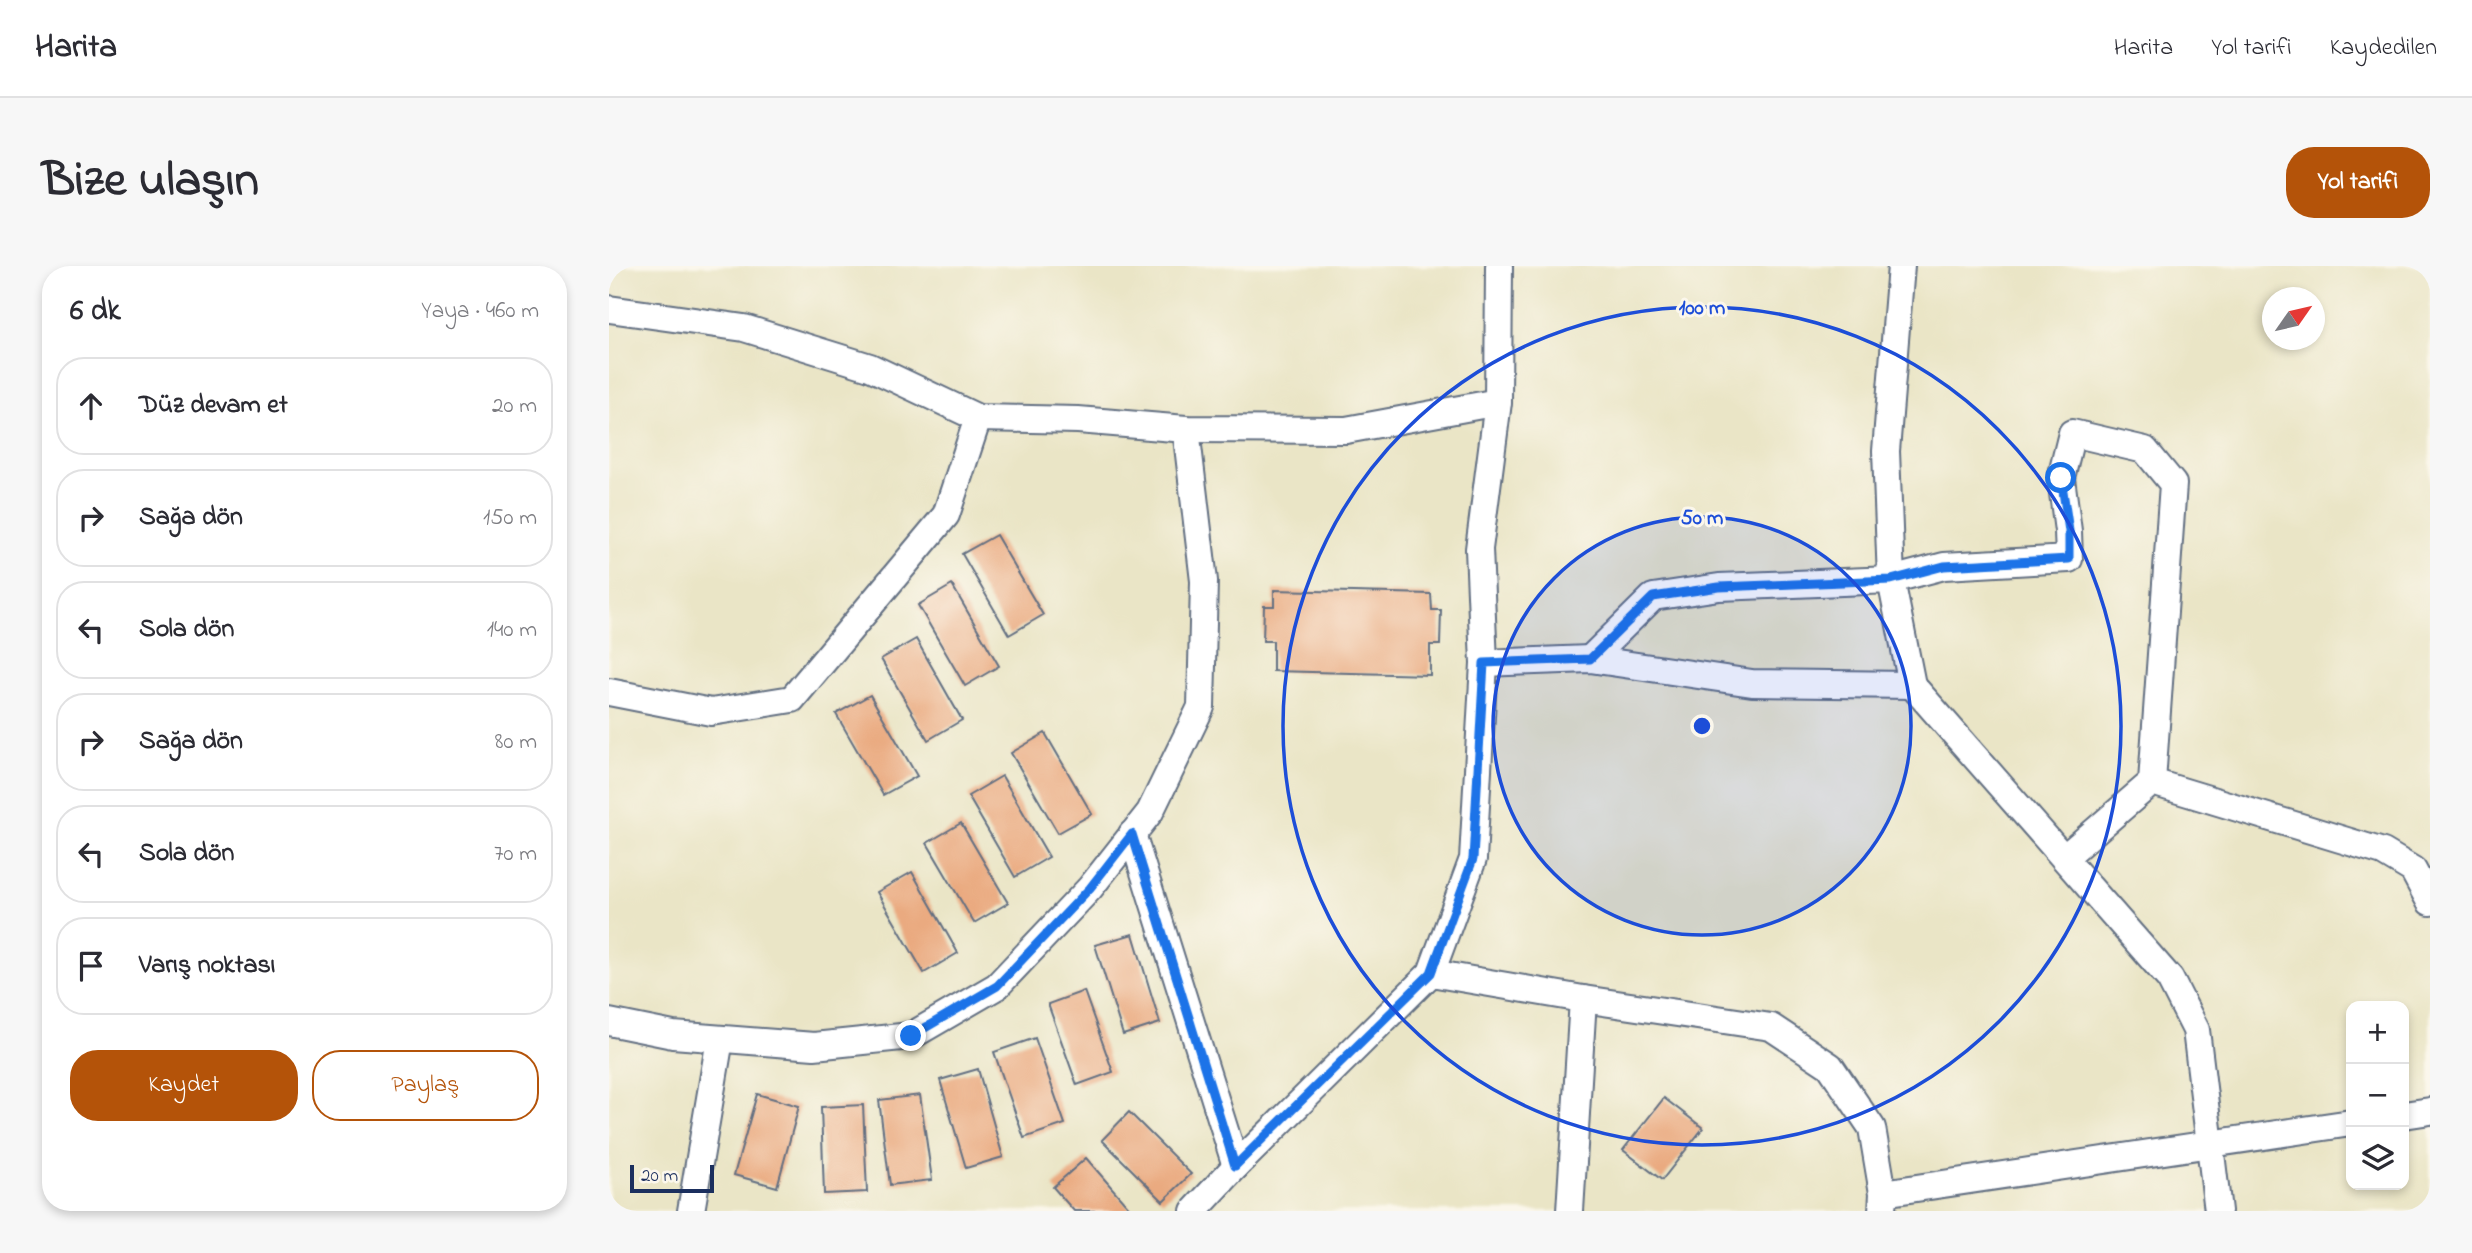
<!DOCTYPE html>
<html lang="tr">
<meta charset="utf-8">
<style>
:root{--surface:#fff;--page:#f7f7f7;--text:#2b2b33;--muted:#7c7c81;--line:#e1e1e2;--accent:#b45309}
body{margin:0;font-family:"Indie Flower",sans-serif;background:var(--page);color:var(--text)}
.controls{position:absolute;right:21px;bottom:21px;display:grid;overflow:hidden;border-radius:14px;box-shadow:0 4px 10px #0003}
.controls button{width:63px;height:63px;display:grid;place-items:center;padding:0;border:0;border-bottom:2px solid var(--line);background:var(--surface);color:var(--text);font:35px sans-serif}
.compass{position:absolute;left:1653px;top:21px;width:63px;height:63px;border-radius:50%;background:var(--surface);box-shadow:0 4px 10px #0003;rotate:56deg}
.scale{position:absolute;left:21px;bottom:18px;width:84px;box-sizing:border-box;padding-left:7px;border:4px solid #1b2f5e;border-top:0;font-size:19px;line-height:24px;white-space:nowrap;color:#1b2f5e;-webkit-text-stroke:5px #fbf7ec;paint-order:stroke}
.stop{position:absolute;width:21px;height:21px;margin:-16px;border:5px solid #1a73e8;border-radius:50%;background:#fff}
.stop.end{background:#1a73e8;border-color:#fff;box-shadow:0 2px 7px #0008}
.list{margin:0;padding:0;list-style:none}
h2{display:flex;justify-content:space-between;align-items:center;height:91px;margin:0;padding:0 28px;font-size:30px}
h2 small{font-size:23px;font-weight:400;color:var(--muted)}
.list li{display:grid;grid-template-columns:46px 1fr auto;gap:21px;align-items:center;box-sizing:border-box;height:98px;margin:0 14px 14px;padding:0 14px;border:2px solid var(--line);border-radius:28px}
.list b{display:block;font-size:26px;white-space:nowrap}
.list em{font-size:23px;font-style:normal;color:var(--muted)}
.actions{display:flex;gap:14px;padding:21px 28px}
.actions a{flex:1;padding:16px 0;border:2px solid var(--accent);border-radius:28px;text-align:center;font-size:24px;color:var(--accent)}
.actions .main{background:var(--accent);color:#fff}
.icon{flex:none;width:38px;height:38px;fill:none;stroke:currentColor;stroke-width:2;stroke-linecap:round;stroke-linejoin:round}
.map{position:relative;flex:none;width:1821px;height:945px;overflow:hidden;border-radius:28px}
header{display:flex;align-items:center;gap:42px;box-sizing:border-box;height:98px;padding:0 35px;background:var(--surface);border-bottom:2px solid var(--line)}
header strong{font-size:33px}
nav{display:flex;gap:38px;margin-inline-start:auto;font-size:24px}
.intro{display:flex;align-items:center;justify-content:space-between;box-sizing:border-box;height:168px;padding:0 42px}
h1{margin:0;font-size:49px}
.button{padding:18px 32px;border-radius:28px;background:var(--accent);color:#fff;font-size:24px;font-weight:700}
main{display:flex;gap:42px;padding:0 42px}
aside{flex:1;background:var(--surface);border-radius:28px;box-shadow:0 4px 10px #0003}
.map>svg:first-child{display:block}
.building{fill:#eaaa80}
.lines{fill:none;stroke-linecap:round;stroke-linejoin:round}
.minor-casing{stroke:#636f82;stroke-width:30}
.minor{stroke:#fff;stroke-width:26}
.route{stroke:#1a73e8;stroke-width:9}
.ring{fill:none;stroke:#1d4ed8;stroke-width:3.5}
.centre{fill:#1d4ed8;stroke:#fbf7ec;stroke-width:3.5}
.ring-label{font-size:21px;text-anchor:middle;font-weight:bold;fill:#1d4ed8;stroke:#fbf7ec;stroke-width:6;stroke-linejoin:round;paint-order:stroke}
</style>
<header>
<strong>Harita</strong>
<nav><a>Harita</a><a>Yol tarifi</a><a>Kaydedilen</a></nav>
</header>
<div class="intro"><h1>Bize ulaşın</h1><a class="button">Yol tarifi</a></div>
<main>
<aside>
<h2>6 dk<small>Yaya · 460 m</small></h2>
<ul class="list">
<li><svg class="icon" aria-label="ahead" viewBox="0 0 24 24"><path d="M12 20V5M6 11l6-6 6 6"/></svg><div><b>Düz devam et</b></div><em>20 m</em></li>
<li><svg class="icon" aria-label="right" viewBox="0 0 24 24"><path d="M7 20v-9h11M14 6l5 5-5 5"/></svg><div><b>Sağa dön</b></div><em>150 m</em></li>
<li><svg class="icon" aria-label="left" viewBox="0 0 24 24"><path d="M17 20v-9H6M10 6l-5 5 5 5"/></svg><div><b>Sola dön</b></div><em>140 m</em></li>
<li><svg class="icon" aria-label="right" viewBox="0 0 24 24"><path d="M7 20v-9h11M14 6l5 5-5 5"/></svg><div><b>Sağa dön</b></div><em>80 m</em></li>
<li><svg class="icon" aria-label="left" viewBox="0 0 24 24"><path d="M17 20v-9H6M10 6l-5 5 5 5"/></svg><div><b>Sola dön</b></div><em>70 m</em></li>
<li><svg class="icon" aria-label="arrive" viewBox="0 0 24 24"><path d="M6 21V4h12l-3 4 3 4H6"/></svg><div><b>Varış noktası</b></div></li>
</ul>
<div class="actions"><a class="main">Kaydet</a><a>Paylaş</a></div>
</aside>
<div class="map">
<svg width="1821" height="945" viewBox="0 0 1821 945">
<rect width="100%" height="100%" fill="#fbf7ec"/>
<filter id="ink" filterUnits="userSpaceOnUse"><feTurbulence type="fractalNoise" baseFrequency=".0143" numOctaves="2"/><feDisplacementMap in="SourceGraphic" scale="14" xChannelSelector="R" yChannelSelector="G"/><feConvolveMatrix kernelMatrix="1 2 1 2 8 2 1 2 1" color-interpolation-filters="sRGB"/></filter>
<filter id="wash" filterUnits="userSpaceOnUse"><feTurbulence type="fractalNoise" baseFrequency=".00686" numOctaves="4" result="noise"/><feDisplacementMap in="SourceGraphic" scale="28" xChannelSelector="R" yChannelSelector="G"/><feGaussianBlur stdDeviation="1.57" result="paint"/><feColorMatrix in="noise" values="0 0 0 0 0 0 0 0 0 0 0 0 0 0 0 0 0 1.4 0 .05"/><feComposite in="paint" operator="in"/></filter>
<g filter="url(#wash)">
<rect width="100%" height="100%" fill="#eae5c6"/>
<g id="blocks">
<g class="building">
<polygon points="387,269 434,349 400,369 353,288"/>
<polygon points="343,319 390,400 356,420 309,339"/>
<polygon points="665,324 822,328 823,344 832,344 831,379 821,379 821,409 664,405 664,375 654,375 655,340 665,340"/>
<polygon points="307,373 353,454 319,474 272,393"/>
<polygon points="261,429 308,510 274,529 227,448"/>
<polygon points="436,467 483,548 449,567 402,487"/>
<polygon points="393,510 440,591 406,611 359,530"/>
<polygon points="352,557 399,637 365,657 318,577"/>
<polygon points="303,606 349,687 315,707 268,626"/>
<polygon points="524,668 551,757 514,769 486,679"/>
<polygon points="475,725 504,806 468,819 439,738"/>
<polygon points="426,772 456,858 415,872 385,786"/>
<polygon points="369,803 394,891 357,902 331,814"/>
<polygon points="148,828 190,840 168,921 125,909"/>
<polygon points="311,829 323,914 281,919 270,834"/>
<polygon points="1055,832 1094,862 1053,914 1014,884"/>
<polygon points="254,839 258,926 215,928 212,841"/>
<polygon points="520,846 582,908 554,935 493,874"/>
<polygon points="477,892 523,945 465,945 444,921"/>
</g>
</g>
</g>
<g filter="url(#ink)">
<use href="#blocks" fill-opacity="0" stroke="#636f82" stroke-width="2"/>
<g class="lines">
<g class="minor-casing">
<g id="minor">
<polyline points="1292,0 1277,185 1282,314 1303,419 1561,713 1587,764 1609,945"/>
<polyline points="0,43 135,62 261,101 369,152 469,154 577,163 737,164 889,136"/>
<polyline points="981,393 1044,331 1110,321 1282,314 1335,300 1460,293 1459,265 1452,212 1463,167 1536,184 1564,218 1543,516 1456,591"/>
<polyline points="875,397 981,393 1143,417 1303,419"/>
<polyline points="0,426 102,446 183,433 337,249 369,152"/>
<polyline points="1543,516 1774,586 1804,604 1821,636"/>
<polyline points="523,568 627,900"/>
<polyline points="822,707 974,733 1162,761 1221,800 1263,862 1274,927 1273,945"/>
<polyline points="0,756 64,769 205,780 302,770 388,720 481,622 541,546 592,441 595,315 577,163"/>
<polyline points="1795,849 1821,845"/>
<polyline points="1274,927 1742,857"/>
<polyline points="82,945 111,773"/>
<polyline points="585,945 627,900 822,707 864,593 875,397 870,283 889,136 890,0"/>
<polyline points="961,945 974,733"/>
</g>
</g>
<use href="#minor" class="minor"/>
</g>
</g>
<g class="lines" filter="url(#ink)">
<polyline class="route" points="302,770 388,720 481,622 523,568 626,900 822,707 864,593 875,397 981,393 1044,331 1110,321 1282,314 1335,300 1460,293 1460,265 1452,212"/>
</g>
<circle cx="1093" cy="460" r="209" fill="#1d4ed8" fill-opacity=".12"/>
<g class="ring">
<circle cx="1093" cy="460" r="209"/>
<circle cx="1093" cy="460" r="419"/>
</g>
<circle cx="1093" cy="460" r="10" class="centre"/>
<g class="ring-label">
<text x="1093" y="48">100 m</text>
<text x="1093" y="258">50 m</text>
</g>
</svg>
<div class="controls">
<button>+</button>
<button>−</button>
<button><svg class="icon" aria-label="layers" viewBox="0 0 24 24"><path d="M12 4l9 5-9 5-9-5zM3 14l9 5 9-5"/></svg></button>
</div>
<svg class="compass" viewBox="-18 -18 36 36"><path d="M0-13l5 13h-10z" fill="#e53935"/><path d="M0 13l5-13h-10z" fill="#7c7c81"/></svg>
<div class="scale">20 m</div>
<div class="stop" style="left:1452px;top:212px"></div>
<div class="stop end" style="left:302px;top:770px"></div>
</div>
</main>
